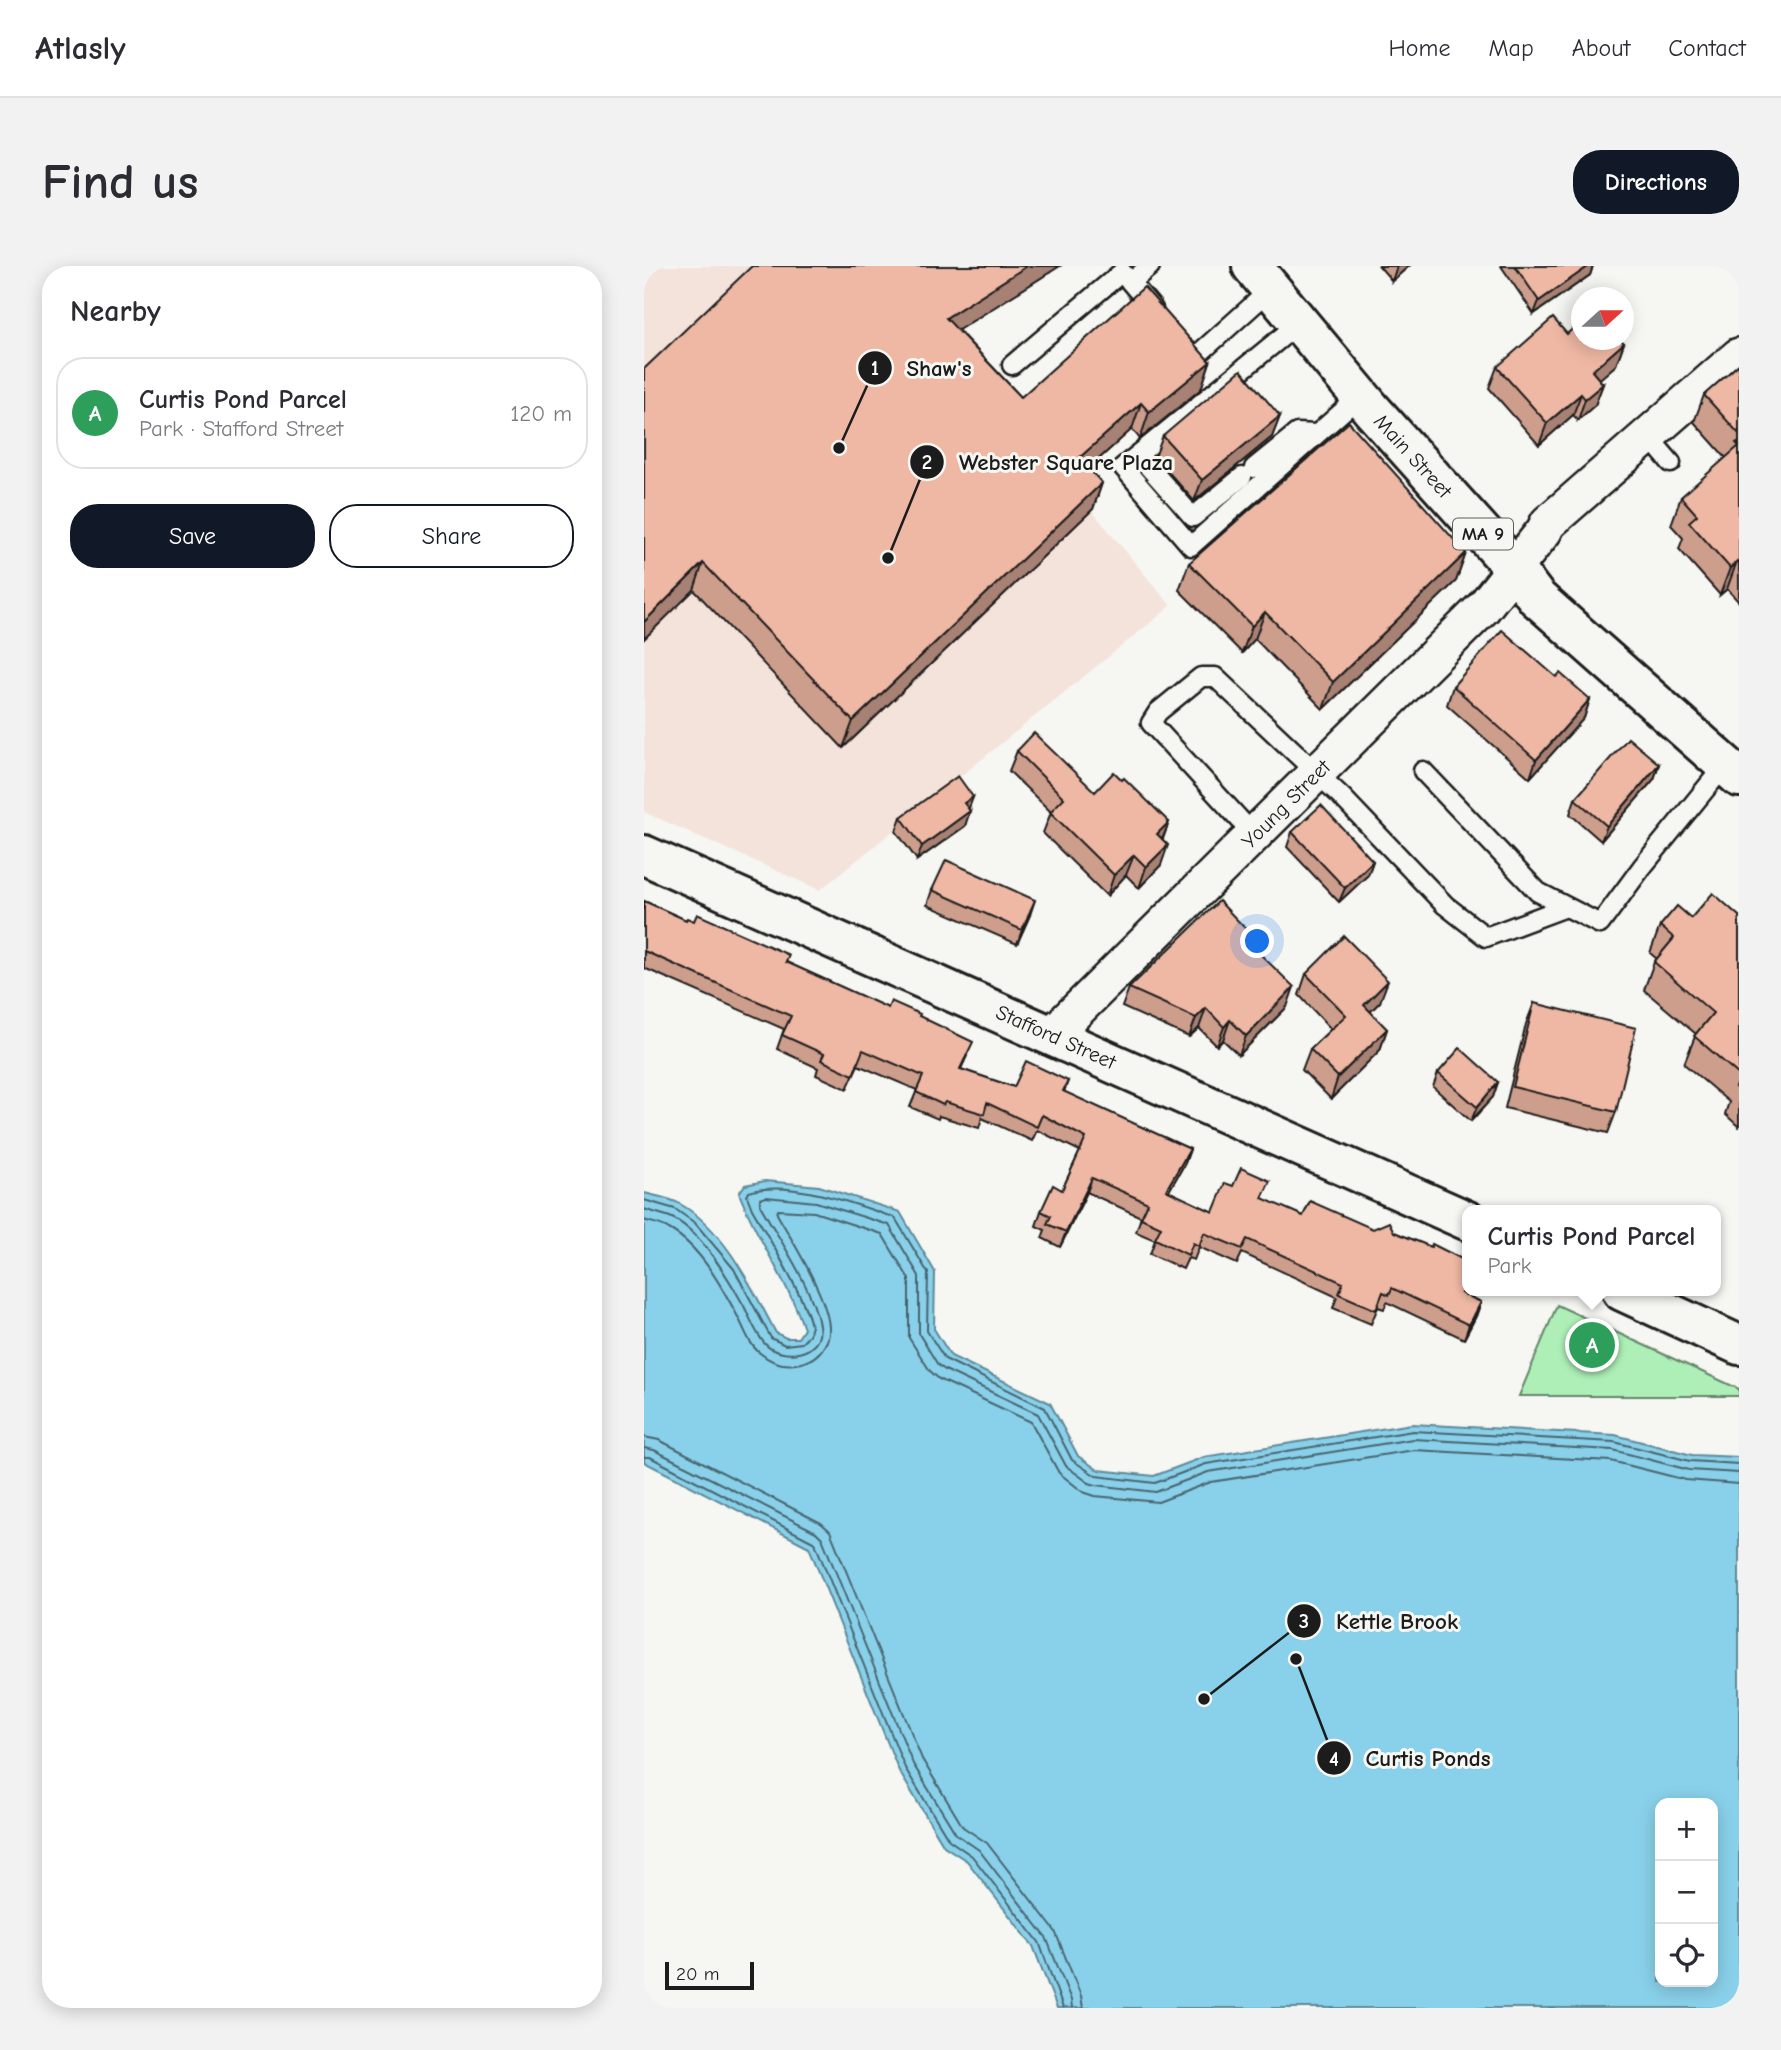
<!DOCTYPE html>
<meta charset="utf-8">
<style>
:root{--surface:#fff;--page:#f2f2f3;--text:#2b2b33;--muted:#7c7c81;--line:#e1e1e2;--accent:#111827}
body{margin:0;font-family:"Comic Neue",sans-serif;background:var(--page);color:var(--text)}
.controls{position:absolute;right:21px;bottom:21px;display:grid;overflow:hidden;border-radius:14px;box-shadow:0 4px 18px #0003}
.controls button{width:63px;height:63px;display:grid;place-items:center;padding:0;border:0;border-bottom:2px solid var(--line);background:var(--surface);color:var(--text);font:35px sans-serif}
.compass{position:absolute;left:927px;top:21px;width:63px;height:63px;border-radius:50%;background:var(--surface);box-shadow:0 4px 18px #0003;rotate:69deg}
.scale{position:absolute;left:21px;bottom:18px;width:89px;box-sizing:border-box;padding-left:7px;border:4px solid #1c1c1c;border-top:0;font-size:19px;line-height:24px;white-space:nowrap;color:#1c1c1c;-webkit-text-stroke:5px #f6f6f2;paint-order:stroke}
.you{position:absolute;left:614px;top:676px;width:24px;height:24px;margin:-18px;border:5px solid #fff;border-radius:50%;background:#1a73e8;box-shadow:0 0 0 10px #1a73e833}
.badge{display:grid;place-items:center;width:46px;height:46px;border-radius:50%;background:var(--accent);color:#fff;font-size:23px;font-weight:700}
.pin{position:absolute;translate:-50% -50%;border:4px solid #fff;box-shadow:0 2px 7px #0006}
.popup{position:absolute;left:818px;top:939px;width:259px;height:91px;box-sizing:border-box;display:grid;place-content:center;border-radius:14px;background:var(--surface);filter:drop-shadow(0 2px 5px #0005);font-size:23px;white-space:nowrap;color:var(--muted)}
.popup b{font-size:26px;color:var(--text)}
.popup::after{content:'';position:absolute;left:50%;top:100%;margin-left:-14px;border:14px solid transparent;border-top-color:var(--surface)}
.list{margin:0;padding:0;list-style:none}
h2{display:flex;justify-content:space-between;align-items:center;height:91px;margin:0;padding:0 28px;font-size:30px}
h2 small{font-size:23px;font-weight:400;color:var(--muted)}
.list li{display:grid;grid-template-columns:46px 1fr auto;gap:21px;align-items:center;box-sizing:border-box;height:112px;margin:0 14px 14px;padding:0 14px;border:2px solid var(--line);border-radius:28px}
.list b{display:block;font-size:26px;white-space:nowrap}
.list p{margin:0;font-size:23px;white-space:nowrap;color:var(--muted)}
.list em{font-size:23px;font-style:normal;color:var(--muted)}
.actions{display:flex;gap:14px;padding:21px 28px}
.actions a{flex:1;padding:16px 0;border:2px solid var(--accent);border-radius:28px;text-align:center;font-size:24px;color:var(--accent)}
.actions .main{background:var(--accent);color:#fff}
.icon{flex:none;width:38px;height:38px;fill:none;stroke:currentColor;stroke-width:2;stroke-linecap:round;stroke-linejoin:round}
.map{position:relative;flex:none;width:1095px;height:1742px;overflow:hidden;border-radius:28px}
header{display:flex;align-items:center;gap:42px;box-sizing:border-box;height:98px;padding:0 35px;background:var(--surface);border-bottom:2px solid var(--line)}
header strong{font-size:33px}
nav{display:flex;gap:38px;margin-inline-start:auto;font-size:24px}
.intro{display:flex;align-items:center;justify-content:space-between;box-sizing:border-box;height:168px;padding:0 42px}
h1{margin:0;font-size:49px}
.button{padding:18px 32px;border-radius:28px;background:var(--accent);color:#fff;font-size:24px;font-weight:700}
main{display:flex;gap:42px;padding:0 42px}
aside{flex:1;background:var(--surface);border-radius:28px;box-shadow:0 4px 18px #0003}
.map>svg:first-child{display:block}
.built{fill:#f4e3db}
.green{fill:#aeefb7;stroke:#65866a;stroke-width:2}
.water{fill:#89d1ea;stroke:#5d8998;stroke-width:2;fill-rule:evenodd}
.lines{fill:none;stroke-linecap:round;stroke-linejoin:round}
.shore{stroke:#48646e;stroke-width:2}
.lane-casing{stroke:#1c1c1c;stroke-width:23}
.street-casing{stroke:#1c1c1c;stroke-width:40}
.secondary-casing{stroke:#1c1c1c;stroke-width:44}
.highway-casing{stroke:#1c1c1c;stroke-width:44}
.lane{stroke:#f6f6f2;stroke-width:18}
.street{stroke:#f6f6f2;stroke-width:35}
.secondary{stroke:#f6f6f2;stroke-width:38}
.highway{stroke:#f6f6f2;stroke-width:38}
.wall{fill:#ce9e8d;stroke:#1c1c1c;stroke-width:2}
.shaded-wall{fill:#a78173;stroke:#1c1c1c;stroke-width:2}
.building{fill:#efb8a4;stroke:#1c1c1c;stroke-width:2}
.labels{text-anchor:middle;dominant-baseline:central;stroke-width:6;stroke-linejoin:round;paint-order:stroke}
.shield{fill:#f6f6f2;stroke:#5d5d5c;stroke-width:2}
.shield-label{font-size:19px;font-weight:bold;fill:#1c1c1c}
.street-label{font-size:21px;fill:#1c1c1c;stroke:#f6f6f2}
.leader{fill:none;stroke:#1c1c1c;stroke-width:2.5}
.callout-dot{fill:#1c1c1c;stroke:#f6f6f2;stroke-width:2.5}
.mark-label{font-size:21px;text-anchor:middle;font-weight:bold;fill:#fff}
.callout-label{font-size:23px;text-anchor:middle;font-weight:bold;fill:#1c1c1c;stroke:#f6f6f2;stroke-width:6;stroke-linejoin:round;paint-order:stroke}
</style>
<header>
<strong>Atlasly</strong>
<nav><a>Home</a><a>Map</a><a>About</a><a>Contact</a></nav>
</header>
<div class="intro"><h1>Find us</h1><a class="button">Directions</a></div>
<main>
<aside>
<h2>Nearby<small></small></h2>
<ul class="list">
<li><span class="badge" style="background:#2e9e5b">A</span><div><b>Curtis Pond Parcel</b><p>Park · Stafford Street</p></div><em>120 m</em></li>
</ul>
<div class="actions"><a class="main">Save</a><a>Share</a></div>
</aside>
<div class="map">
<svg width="1095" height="1742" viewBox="0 0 1095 1742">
<rect width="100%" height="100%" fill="#f6f6f2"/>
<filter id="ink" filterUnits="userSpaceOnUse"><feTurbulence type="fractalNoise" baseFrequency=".0143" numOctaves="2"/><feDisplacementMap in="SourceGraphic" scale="14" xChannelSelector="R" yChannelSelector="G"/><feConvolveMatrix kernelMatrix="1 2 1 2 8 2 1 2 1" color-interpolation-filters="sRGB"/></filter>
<g filter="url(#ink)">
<polygon class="built" points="0,0 416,0 303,71 527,340 176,624 0,546"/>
<polygon class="green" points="913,1039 1095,1123 1095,1130 875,1130"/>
<path class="water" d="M121,915L175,920L256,946L291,1006L290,1063L307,1090L406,1137L434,1190L454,1204L510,1210L560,1191L768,1158L971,1169L1048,1189L1095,1191V1742H413L389,1680L323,1595L300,1580L255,1505L165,1281L0,1196V927C12,930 26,932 36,938C81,963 109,1024 132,1067L142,1072H154L160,1063C144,1015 113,974 95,927L101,919ZM1016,1537H1069V1716H1016Z"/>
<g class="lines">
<g class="shore">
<path d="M0,934L31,943L51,957L90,1003L127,1072L141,1079L158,1077C162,1073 167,1068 167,1063C168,1043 120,964 108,943L103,930L105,926C145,913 212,938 251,952L284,1007L283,1065L301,1093L401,1142L428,1194L452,1210L511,1217L562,1198L769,1165L970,1176L1046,1195L1095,1198"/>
<path d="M0,943C8,946 18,948 26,951C56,963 85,1013 100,1040C106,1052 112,1068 121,1078C138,1096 181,1089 175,1059C169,1022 135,973 116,939V933L122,931L172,936L245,959L275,1010V1068L294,1099L301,1104L394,1148L422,1200L445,1217L452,1219L512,1226L564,1206L769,1173L969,1184L1045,1204L1095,1207"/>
<path d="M0,954C8,957 18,958 25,963C56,980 78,1021 94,1051C100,1062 105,1079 116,1087C138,1106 171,1101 183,1075C196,1049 147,973 133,948L134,944L170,946L238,968L265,1013V1072L286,1105L295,1113L387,1156L415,1207L439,1226L451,1230L514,1236L567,1216L770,1184L967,1195L1042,1214L1095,1218"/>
<polyline points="0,1171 15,1174 177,1257 186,1265 278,1493 319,1561 343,1577 411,1665 437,1730 439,1742"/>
<polyline points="0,1182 10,1184 172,1266 178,1272 269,1498 312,1568 335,1584 402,1671 427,1734 428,1742"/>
<polyline points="0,1191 6,1191 171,1277 261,1502 305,1574 328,1590 395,1676 419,1742"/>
</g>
<g class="lane-casing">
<g id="lane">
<polyline points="487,16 506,0"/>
<polyline points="655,57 479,201 547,280 716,130"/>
<polyline points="542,83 550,92 627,23"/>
<polyline points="368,99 478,6 509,43"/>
<polyline points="1004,170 1027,197"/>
<polyline points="494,189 549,251 598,211"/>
<polyline points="610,202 653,167 672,168"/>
<polyline points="779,505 894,626 956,658 998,601 1081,499"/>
<polyline points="610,569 507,457 514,446 557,411 571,411 697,530 801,639 842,671 922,641"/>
</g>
</g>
<g class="street-casing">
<polyline id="street" points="408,769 839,342 900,265 904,257 1095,90"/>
</g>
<g class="secondary-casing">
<g id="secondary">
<polyline points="0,589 824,955"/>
<polyline points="978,1025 1095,1079"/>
</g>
</g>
<g class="highway-casing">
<polyline id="highway" points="608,0 728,144 871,303 893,332 1095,511"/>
</g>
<use href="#lane" class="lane"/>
<use href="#street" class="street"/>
<use href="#secondary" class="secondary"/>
<use href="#highway" class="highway"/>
</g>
<g class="wall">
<polygon points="735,0 765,0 748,15"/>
<polygon points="857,0 949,0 946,9 890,48"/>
<polygon points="314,64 377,131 566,96 557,123 496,173 488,163 445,202 458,217 449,243 199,482 50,324 0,103"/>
<polygon points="923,68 980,77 972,99 955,113 959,118 951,139 934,154 929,149 895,179 845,122 853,101"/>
<polygon points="1095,98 1095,336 1083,323 1076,329 1060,311 1035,283 1039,272 1027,259 1037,231 1082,192 1050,156 1060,129"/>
<polygon points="636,150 628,171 550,235 511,191 519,170"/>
<polygon points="822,287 812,315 679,443 611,373 598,387 535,324 545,297"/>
<polygon points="809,420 946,433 940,452 886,512 803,439"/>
<polygon points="373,485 451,526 525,556 519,573 517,599 495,622 482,609 463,630 399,567 407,546 365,505"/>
<polygon points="1015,498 1010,513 957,575 926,548 931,533"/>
<polygon points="329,531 324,543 321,560 273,594 252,565 257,551"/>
<polygon points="648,566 729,595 724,609 695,636 643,581"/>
<polygon points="288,624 386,649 373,678 283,639"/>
<polygon points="0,635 42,654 142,696 244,742 275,750 323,790 317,803 370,821 424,815 420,826 546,883 541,897 524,926 569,946 619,933 659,950 729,963 750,966 822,995 818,1006 819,1027 837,1036 832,1050 820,1073 743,1036 740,1043 734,1041 727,1058 689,1042 693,1031 598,987 593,998 555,981 550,994 544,992 539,1003 506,988 511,974 492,966 497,951 443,926 416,981 398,972 401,964 392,960 397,945 418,924 436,885 393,864 388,875 338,852 335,862 295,850 294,853 266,841 273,824 214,799 203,823 172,809 174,802 133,783 140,763 0,702"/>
<polygon points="1095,650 1095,861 1081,848 1085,836 1040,798 1052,768 1000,724 1010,696 1013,693 1006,687 1016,660 1047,652"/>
<polygon points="620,691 643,741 595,789 579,774 573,780 555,762 545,771 478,741 485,722"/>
<polygon points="662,708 736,736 726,746 743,763 736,784 687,833 658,804 666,783 687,763 655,729"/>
<polygon points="890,737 972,846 964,867 861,842 882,758"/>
<polygon points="794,807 854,816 849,831 827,855 789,821"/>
</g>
<g class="shaded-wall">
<polygon points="383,0 416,0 292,78 302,52"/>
<polygon points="753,0 765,0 748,15"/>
<polygon points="945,0 949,0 946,9 890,48 895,35"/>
<polygon points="980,77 972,99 940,127 948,105"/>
<polygon points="566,96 557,123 496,173 505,146"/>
<polygon points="959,118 951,139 934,154 941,133"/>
<polygon points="937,128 929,149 895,179 903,157"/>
<polygon points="497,137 488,163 426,219 435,192"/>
<polygon points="636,150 628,171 550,235 558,214"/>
<polygon points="458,217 449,243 199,482 209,455"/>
<polygon points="822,287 812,315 679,443 689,416"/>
<polygon points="1093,295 1083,323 1076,329 1086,302"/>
<polygon points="59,297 50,324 0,373 0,356"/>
<polygon points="621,346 611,373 598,387 608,360"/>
<polygon points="946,433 940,452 886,512 892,494"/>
<polygon points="1015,498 1010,513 957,575 963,560"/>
<polygon points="329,531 324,545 320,537"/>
<polygon points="326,545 321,560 273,594 278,580"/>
<polygon points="525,556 517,576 513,568"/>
<polygon points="524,579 517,599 495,622 502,601"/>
<polygon points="490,589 482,609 463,630 470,609"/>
<polygon points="729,595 724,609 695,636 701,622"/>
<polygon points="391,634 386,649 373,678 378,664"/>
<polygon points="744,715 736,736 712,760 720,739"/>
<polygon points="650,721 643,741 595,789 602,770"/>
<polygon points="562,742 555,762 545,771 552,752"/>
<polygon points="586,754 579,774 573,780 580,761"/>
<polygon points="743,763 736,784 687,833 694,811"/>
<polygon points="854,816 849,831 827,855 833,841"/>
<polygon points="546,883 541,897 517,939 522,924"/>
<polygon points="448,912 443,926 416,981 422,966"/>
<polygon points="837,1036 832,1050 820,1073 825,1059"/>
</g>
<g class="building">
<polygon points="108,0 383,0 302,52 377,131 500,21 566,96 505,146 497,137 435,192 458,217 209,455 59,297 0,356 0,103"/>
<polygon points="871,0 945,0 895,35"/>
<polygon points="909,52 923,68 937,55 937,74 977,74 980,77 948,105 959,118 941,133 937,128 903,157 853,101"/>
<polygon points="1095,98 1095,168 1060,129"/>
<polygon points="597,104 636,150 558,214 519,170"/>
<polygon points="705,156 822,287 689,416 621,346 608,360 545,297"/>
<polygon points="1095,175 1095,297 1093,295 1086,302 1045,256 1053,249 1037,231 1095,180 1092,177"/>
<polygon points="858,364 912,411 916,407 946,433 892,494 809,420"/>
<polygon points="390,467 451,526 470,506 478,514 480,512 525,556 513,568 524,579 502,601 490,589 470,609 406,546 420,532 373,485"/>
<polygon points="984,472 1015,498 963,560 931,533"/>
<polygon points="314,510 329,531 320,537 326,545 278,580 257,551"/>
<polygon points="677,539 729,595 701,622 648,566"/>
<polygon points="302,594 391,634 378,664 288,624"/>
<polygon points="1069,627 1095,650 1095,809 1050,770 1069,747 1010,696 1030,672 1016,660 1033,640 1047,652"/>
<polygon points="0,635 42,654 43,652 50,655 53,648 145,689 142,696 244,742 247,735 276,748 275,750 329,776 316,803 370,821 382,795 424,815 419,825 546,883 522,924 569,946 581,917 589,920 597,902 626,915 618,932 659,950 666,935 729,963 745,956 750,966 787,981 788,978 822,995 817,1006 824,1009 824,1014 817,1027 837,1036 825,1059 748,1022 745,1029 739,1026 732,1044 695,1028 699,1017 603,973 598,983 560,967 555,980 549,977 544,989 511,973 517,961 497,952 504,937 448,912 422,966 403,958 407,950 397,945 409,919 418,924 442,872 398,849 393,861 343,837 340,848 301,836 299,839 272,826 279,810 219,784 209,809 177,794 180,788 138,769 147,750 0,685"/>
<polygon points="575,635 622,684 617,689 650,721 602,770 586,754 580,761 562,742 552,752 485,722"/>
<polygon points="700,670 744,715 720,739 743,763 694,811 666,783 702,749 662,708"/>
<polygon points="890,737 992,762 972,846 869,821"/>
<polygon points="816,782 854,816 833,841 794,807"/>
<polygon points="1095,816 1095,824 1091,821"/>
</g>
</g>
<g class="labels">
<rect class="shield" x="809" y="252.5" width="60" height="31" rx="5"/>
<g class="shield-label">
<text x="839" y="268">MA 9</text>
</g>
<g class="street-label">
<text transform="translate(769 190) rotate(48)">Main Street</text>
<text transform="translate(642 538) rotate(-45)">Young Street</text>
<text transform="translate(412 771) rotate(24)">Stafford Street</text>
</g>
</g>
<path class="leader" d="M195 182L231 102M244 292L283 196M560 1433L660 1355M652 1393L690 1492"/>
<g class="callout-dot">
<circle cx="195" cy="182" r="7"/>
<circle cx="244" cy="292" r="7"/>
<circle cx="560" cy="1433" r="7"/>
<circle cx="652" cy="1393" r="7"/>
<circle cx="231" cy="102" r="18"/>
<circle cx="283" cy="196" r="18"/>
<circle cx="660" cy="1355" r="18"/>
<circle cx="690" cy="1492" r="18"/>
</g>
<g class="mark-label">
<text x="231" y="109">1</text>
<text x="283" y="203">2</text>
<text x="660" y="1362">3</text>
<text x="690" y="1500">4</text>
</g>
<g class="callout-label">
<text x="295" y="110">Shaw's</text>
<text x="422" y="204">Webster Square Plaza</text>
<text x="753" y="1363">Kettle Brook</text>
<text x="784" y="1500">Curtis Ponds</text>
</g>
</svg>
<div class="controls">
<button>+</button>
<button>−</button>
<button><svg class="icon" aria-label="locate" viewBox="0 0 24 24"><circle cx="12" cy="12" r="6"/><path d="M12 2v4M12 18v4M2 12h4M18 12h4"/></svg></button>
</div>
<svg class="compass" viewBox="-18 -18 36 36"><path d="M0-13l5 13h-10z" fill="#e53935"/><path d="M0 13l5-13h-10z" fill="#7c7c81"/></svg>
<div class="scale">20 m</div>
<div class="you"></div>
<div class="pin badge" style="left:948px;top:1079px;background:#2e9e5b">A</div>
<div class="popup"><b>Curtis Pond Parcel</b>Park</div>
</div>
</main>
